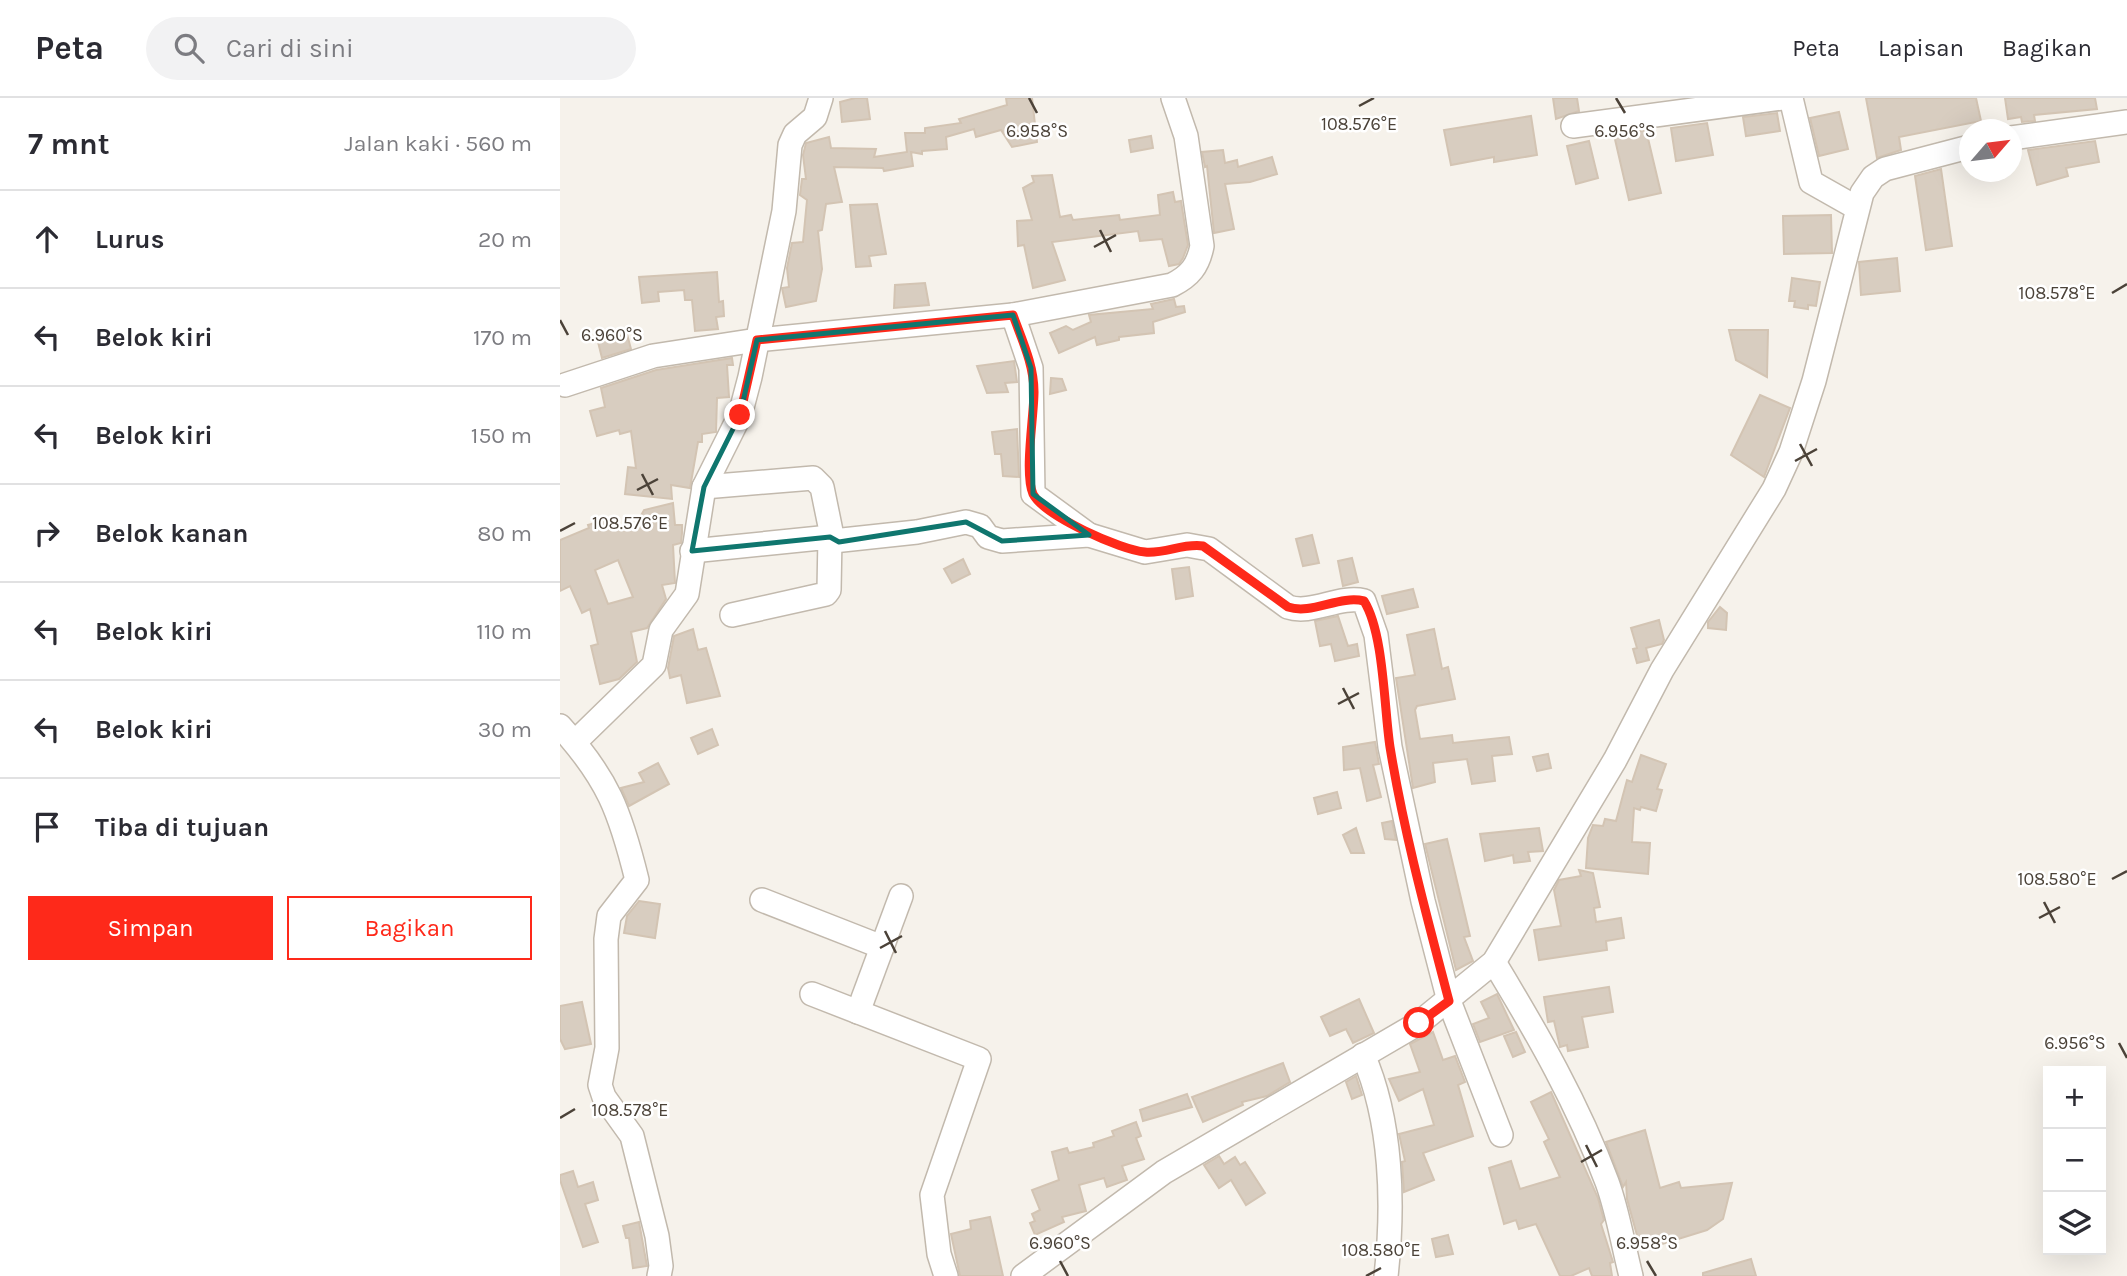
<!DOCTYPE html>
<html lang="id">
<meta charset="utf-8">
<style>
:root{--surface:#fff;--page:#f2f2f3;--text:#2b2b33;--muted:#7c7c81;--line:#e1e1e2;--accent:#fe291a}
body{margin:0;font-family:Karla,sans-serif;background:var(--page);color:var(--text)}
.controls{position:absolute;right:21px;bottom:21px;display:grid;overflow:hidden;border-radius:0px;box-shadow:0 7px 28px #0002}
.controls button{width:63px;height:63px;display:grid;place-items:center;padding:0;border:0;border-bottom:2px solid var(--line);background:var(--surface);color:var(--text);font:35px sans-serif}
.compass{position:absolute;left:1399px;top:21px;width:63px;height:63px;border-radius:50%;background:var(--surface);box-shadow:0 7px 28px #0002;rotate:62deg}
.stop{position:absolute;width:21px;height:21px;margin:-16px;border:5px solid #fe291a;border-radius:50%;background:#fff}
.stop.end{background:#fe291a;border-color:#fff;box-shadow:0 2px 7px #0008}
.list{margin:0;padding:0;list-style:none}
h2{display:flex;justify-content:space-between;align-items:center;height:91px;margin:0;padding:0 28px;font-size:30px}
h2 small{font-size:23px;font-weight:400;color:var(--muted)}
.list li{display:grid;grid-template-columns:46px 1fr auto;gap:21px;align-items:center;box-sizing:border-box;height:98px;padding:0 28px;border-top:2px solid var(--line)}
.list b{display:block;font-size:26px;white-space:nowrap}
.list em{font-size:23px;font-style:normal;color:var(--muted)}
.actions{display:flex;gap:14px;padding:21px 28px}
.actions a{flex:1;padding:16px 0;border:2px solid var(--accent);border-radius:0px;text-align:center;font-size:24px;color:var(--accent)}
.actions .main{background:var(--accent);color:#fff}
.icon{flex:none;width:38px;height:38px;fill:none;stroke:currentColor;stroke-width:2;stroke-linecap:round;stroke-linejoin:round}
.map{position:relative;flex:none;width:1567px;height:1178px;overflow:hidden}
header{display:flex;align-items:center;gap:42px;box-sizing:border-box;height:98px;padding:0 35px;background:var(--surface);border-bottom:2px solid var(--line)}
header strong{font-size:33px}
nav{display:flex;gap:38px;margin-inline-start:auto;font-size:24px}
.search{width:490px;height:63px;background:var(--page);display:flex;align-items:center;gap:18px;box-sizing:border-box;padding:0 24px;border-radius:38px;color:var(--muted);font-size:26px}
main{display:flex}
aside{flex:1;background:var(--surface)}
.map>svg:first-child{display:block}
.building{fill:#d8cdc0;stroke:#d3c4b3;stroke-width:2;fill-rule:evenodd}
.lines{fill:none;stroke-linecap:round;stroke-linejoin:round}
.minor-casing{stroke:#c2b9ad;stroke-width:26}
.minor{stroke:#fff;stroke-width:23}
.route{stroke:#fe291a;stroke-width:9}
.marked{fill:none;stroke:#0f766e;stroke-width:5;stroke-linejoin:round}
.ticks{fill:none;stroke:#4b4238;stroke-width:2.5}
.ticks-label{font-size:18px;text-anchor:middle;fill:#4b4238;stroke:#fff;stroke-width:5;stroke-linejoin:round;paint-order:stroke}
</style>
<header>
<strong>Peta</strong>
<div class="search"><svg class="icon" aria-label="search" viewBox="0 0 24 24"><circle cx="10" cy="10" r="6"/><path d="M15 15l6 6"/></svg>Cari di sini</div>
<nav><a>Peta</a><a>Lapisan</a><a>Bagikan</a></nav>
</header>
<main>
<aside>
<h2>7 mnt<small>Jalan kaki · 560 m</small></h2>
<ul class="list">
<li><svg class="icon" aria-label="ahead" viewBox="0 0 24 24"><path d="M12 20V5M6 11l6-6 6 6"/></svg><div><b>Lurus</b></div><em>20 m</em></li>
<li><svg class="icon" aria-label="left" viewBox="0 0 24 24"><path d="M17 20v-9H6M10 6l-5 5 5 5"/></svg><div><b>Belok kiri</b></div><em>170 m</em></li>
<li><svg class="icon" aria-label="left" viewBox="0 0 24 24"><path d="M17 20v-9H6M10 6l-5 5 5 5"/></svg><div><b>Belok kiri</b></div><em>150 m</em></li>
<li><svg class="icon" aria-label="right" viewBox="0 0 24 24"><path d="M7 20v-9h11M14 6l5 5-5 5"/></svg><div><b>Belok kanan</b></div><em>80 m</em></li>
<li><svg class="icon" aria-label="left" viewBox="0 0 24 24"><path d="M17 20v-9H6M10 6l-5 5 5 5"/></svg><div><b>Belok kiri</b></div><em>110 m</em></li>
<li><svg class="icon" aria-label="left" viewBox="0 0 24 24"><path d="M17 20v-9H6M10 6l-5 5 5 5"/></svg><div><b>Belok kiri</b></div><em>30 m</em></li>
<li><svg class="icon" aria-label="arrive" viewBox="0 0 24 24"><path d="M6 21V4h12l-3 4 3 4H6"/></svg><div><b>Tiba di tujuan</b></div></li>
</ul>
<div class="actions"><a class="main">Simpan</a><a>Bagikan</a></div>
</aside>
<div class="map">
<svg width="1567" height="1178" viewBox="0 0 1567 1178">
<rect width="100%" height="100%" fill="#f6f2eb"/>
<g class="building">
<polygon points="295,0 307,0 310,21 282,24 280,4"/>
<polygon points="446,0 472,0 477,44 452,49 441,32 416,39 414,31 386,39 387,51 362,53 362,56 351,54 353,68 324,73 323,70 274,69 282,104 266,106 262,132 258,133 262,171 256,203 226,209 222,190 229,189 227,170 232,145 243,144 247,102 240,97 242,81 246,81 243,57 246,45 269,39 271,50 316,51 314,59 347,54 345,35 365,35 365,30 401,25 399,21 447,7"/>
<polygon points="993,0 1017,0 1019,13 996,21"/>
<polygon points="1306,0 1416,0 1421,23 1339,39 1341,52 1317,60"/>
<polygon points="1445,0 1535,0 1537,11 1474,17 1475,23 1462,24 1461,19 1448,21"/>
<polygon points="1279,14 1288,51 1259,58 1250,20"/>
<polygon points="1217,15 1220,33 1186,38 1183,19"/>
<polygon points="971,18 977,57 934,64 934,59 891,67 884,32"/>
<polygon points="1147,25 1153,57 1116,63 1111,30"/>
<polygon points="1086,32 1101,95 1069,102 1054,37"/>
<polygon points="591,38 593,50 571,54 569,42"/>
<polygon points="1029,43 1038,80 1016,86 1007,48"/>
<polygon points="1535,43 1539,64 1506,70 1508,78 1477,87 1468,52"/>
<polygon points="663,52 665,65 677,62 678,69 712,59 717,76 690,84 665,86 674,131 654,135 647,68 645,69 642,54"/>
<polygon points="1381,71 1392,148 1366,152 1355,78"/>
<polygon points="492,77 500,119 511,117 513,122 559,117 560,122 600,117 598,97 613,94 615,104 621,103 628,147 623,160 619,166 609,168 602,141 580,143 578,133 492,144 505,182 473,190 464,147 458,148 457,123 472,122 463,90 474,84 472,78"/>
<polygon points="317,106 326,156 309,158 311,168 296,169 290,107"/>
<polygon points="1271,117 1272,155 1224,156 1223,118"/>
<polygon points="1337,160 1340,193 1301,197 1299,164"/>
<polygon points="157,174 159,204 163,203 164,218 156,219 158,231 135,233 132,202 125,202 124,192 98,194 99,203 82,205 79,179"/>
<polygon points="1232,180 1260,184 1256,208 1248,207 1248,211 1234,209 1235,203 1229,203"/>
<polygon points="365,185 369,207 334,210 335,187"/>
<polygon points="614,201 616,209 624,208 625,214 593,224 594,235 559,239 559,242 537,247 535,239 499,255 490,235 506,228 513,232 531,224 529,217 593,211 591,206"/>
<polygon points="1169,232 1208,232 1207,279 1176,262"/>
<polygon points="67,236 71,251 42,260 38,244"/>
<polygon points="172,260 173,267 167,267 169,299 157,300 156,334 142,336 142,344 138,344 130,390 111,387 112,401 65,396 68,369 76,370 71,333 60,336 59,332 37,338 30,313 45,309 41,290 96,272"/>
<polygon points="454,263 457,284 445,285 448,294 427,295 417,268"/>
<polygon points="491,280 502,281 506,292 490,296"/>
<polygon points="1200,297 1230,310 1204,379 1171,357"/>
<polygon points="457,331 459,379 443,378 441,356 435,356 432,334"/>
<path d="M113,405L115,427H122V435L121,445L113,447L115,485L102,487L106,501L87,530L71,534L77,564L59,581L40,586L31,548L38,546L30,511L22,515L10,488L0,493V442L29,430L28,427L50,421L53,432L74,430L84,412ZM58,462L73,499L48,506L35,472Z"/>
<polygon points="752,437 759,465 743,468 736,441"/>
<polygon points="792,460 798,484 783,488 778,463"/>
<polygon points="403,461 410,476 392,485 384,471"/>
<polygon points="629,469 633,498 616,501 612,471"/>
<polygon points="853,491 858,509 827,516 822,498"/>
<polygon points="1160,509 1167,515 1166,532 1148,530 1148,524"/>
<polygon points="778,518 788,548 797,546 799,558 775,563 771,546 760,548 755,523"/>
<polygon points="1099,522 1104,542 1102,546 1086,550 1089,562 1077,565 1073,551 1077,550 1071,530"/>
<polygon points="133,531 138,552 146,550 160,598 127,605 121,577 110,580 108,570 114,538"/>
<polygon points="874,531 882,571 888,569 895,601 857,608 855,612 860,641 892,637 893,645 949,639 952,656 932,658 935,683 912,686 907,661 873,665 875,684 853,690 836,580 855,577 847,537"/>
<polygon points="152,631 158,647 138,656 131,640"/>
<polygon points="815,644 819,666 813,667 821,699 807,703 800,670 784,672 783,649"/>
<polygon points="988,656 991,670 977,673 973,659"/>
<polygon points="1081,657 1106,666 1097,691 1102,692 1096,713 1081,709 1080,712 1074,710 1072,744 1090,745 1088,776 1026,770 1028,740 1033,727 1043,728 1045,721 1056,723 1067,682 1072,684"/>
<polygon points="98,665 109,686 69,708 61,690 84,684 79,675"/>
<polygon points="777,694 781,710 758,716 754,700"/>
<polygon points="832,723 836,742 825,741 822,725"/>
<polygon points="796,730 804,755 791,755 783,737"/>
<polygon points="979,730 983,753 968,754 970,763 954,765 953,757 925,763 920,736"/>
<polygon points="887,741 910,838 904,839 913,863 896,872 865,746"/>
<polygon points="1019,772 1033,775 1040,809 1034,810 1036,824 1061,820 1064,840 1046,843 1047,852 979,862 974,832 1001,828 994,792 999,782 1021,778"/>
<polygon points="79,803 100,806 95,840 64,835 67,818"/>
<polygon points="1049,889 1053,914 1022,919 1028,949 1008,953 1007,947 1000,949 994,923 988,924 984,899"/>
<polygon points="937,896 954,932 920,944 913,926 929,920 921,904"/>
<polygon points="799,901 814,935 793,945 786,931 770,938 761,919"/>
<polygon points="22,904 31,946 5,951 0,941 0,908"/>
<polygon points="873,934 883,962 895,958 905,984 898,987 913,1038 863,1055 874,1082 844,1094 842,1064 845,1063 839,1036 874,1027 863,991 839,1003 829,981 860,974 850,946"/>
<polygon points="956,934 965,954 953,959 944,938"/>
<polygon points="723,965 730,984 707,998 682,1004 683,1007 643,1024 632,999"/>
<polygon points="796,978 802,997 792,1001 786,984"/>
<polygon points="991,994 1038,1100 1044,1122 1041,1126 1053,1164 1050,1165 1052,1178 1032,1178 1029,1170 1011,1178 1000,1178 976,1126 959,1131 956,1122 944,1126 929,1070 951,1063 960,1091 1000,1079 984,1044 989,1041 971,1004"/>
<polygon points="627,996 632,1009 583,1023 580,1012"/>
<polygon points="576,1024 581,1038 576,1040 584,1061 562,1068 567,1082 547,1089 544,1080 519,1087 526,1113 502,1119 504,1124 475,1137 470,1125 475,1123 472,1116 480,1112 472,1092 499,1082 492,1054 507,1050 509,1055 534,1049 533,1045 554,1038 552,1033"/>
<polygon points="1085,1032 1100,1090 1119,1084 1121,1090 1172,1085 1163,1121 1147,1132 1099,1147 1078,1141 1067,1101 1066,1084 1063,1089 1046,1044"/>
<polygon points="659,1058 664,1066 675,1059 680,1067 685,1064 705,1095 686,1107 671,1082 659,1090 644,1067"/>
<polygon points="13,1073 18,1089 33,1084 38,1102 25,1106 38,1144 23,1149 0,1082 0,1077"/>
<polygon points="430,1119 443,1178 400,1178 391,1136 411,1131 410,1123"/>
<polygon points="79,1124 87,1168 73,1170 69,1140 66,1140 63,1128"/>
<polygon points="888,1137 893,1156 876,1159 872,1141"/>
<polygon points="1191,1161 1196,1178 1143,1178 1143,1175"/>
</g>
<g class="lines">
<g class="minor-casing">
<g id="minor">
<polyline points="1231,0 1251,84 1297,110"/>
<polyline points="1013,28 1222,0"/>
<polyline points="1451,40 1567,24"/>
<polyline points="453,217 471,270 473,396 529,437"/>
<path d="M5,287L93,258L197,242L453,217L612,187C630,178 638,168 642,148L626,38L613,0"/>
<path d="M144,389L253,380L262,389L273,443L357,434L406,424L420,428L428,439L442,443L529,437L585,454L627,447L649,451L728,509C752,517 779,497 804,503L816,537L830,649L863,803L889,903L941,1037"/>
<polyline points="132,453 270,439 269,492 266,496 172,517"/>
<path d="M0,628C48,681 60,713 77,782L49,818L46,841L47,950L40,987L44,999L72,1038L97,1138L101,1168L99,1178"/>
<polyline points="15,644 94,567 101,532 127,496 144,389 180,317 190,279 224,113 230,47 235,36 255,19 261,0"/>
<polyline points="202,802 322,849"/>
<path d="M934,864C977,935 1018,1006 1047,1084C1058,1114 1063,1147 1071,1178"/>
<polyline points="252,896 419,961 372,1097 379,1156 386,1178"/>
<polyline points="298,914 341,798"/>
<path d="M803,957C832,1023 834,1107 826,1178"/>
<polyline points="463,1178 604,1074 859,925 934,864 1055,662 1102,572 1214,391 1231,354 1254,283 1302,95 1313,79 1325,71 1409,49"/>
</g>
</g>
<use href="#minor" class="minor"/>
</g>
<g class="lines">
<path class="route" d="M180,317L197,242L453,217C462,242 474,267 474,294C474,318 464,375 473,396C484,418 561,452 585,454C605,456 623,445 643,448L728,509C752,517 779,497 804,503C824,535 824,610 830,649C844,735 867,819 889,903L859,925"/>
</g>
<path class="marked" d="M453,217L471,270L473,396L529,437L442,443L406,424L279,444L270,439L132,453L144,389L180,317L197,242Z"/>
<path class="ticks" d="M469,0L477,15M1056,0L1065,15M799,8L814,0M540,132L551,154M534,149L556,137M1552,195L1567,186M0,222L8,237M1240,346L1252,368M1235,363L1257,351M82,376L93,397M77,392L98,381M0,433L15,425M783,590L794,611M778,606L799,595M1552,781L1567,773M1484,804L1495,825M1479,820L1500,809M325,833L336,855M320,850L342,838M1559,945L1567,960M0,1020L15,1011M1026,1047L1037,1069M1021,1064L1042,1052M500,1163L508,1178M1087,1163L1096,1178M806,1178L821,1170"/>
<g class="ticks-label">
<text x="799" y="32">108.576°E</text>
<text x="477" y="39">6.958°S</text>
<text x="1065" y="39">6.956°S</text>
<text x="1497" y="201">108.578°E</text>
<text x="52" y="243">6.960°S</text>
<text x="70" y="431">108.576°E</text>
<text x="1497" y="787">108.580°E</text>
<text x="1515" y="951">6.956°S</text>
<text x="70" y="1018">108.578°E</text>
<text x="500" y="1151">6.960°S</text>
<text x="1087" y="1151">6.958°S</text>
<text x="821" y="1158">108.580°E</text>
</g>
</svg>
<div class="controls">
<button>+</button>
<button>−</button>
<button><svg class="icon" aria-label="layers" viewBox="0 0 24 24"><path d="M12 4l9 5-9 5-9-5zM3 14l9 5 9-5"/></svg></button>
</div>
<svg class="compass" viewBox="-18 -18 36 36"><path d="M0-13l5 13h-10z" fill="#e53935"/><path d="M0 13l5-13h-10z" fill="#7c7c81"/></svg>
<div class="stop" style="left:859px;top:925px"></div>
<div class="stop end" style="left:180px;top:317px"></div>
</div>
</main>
